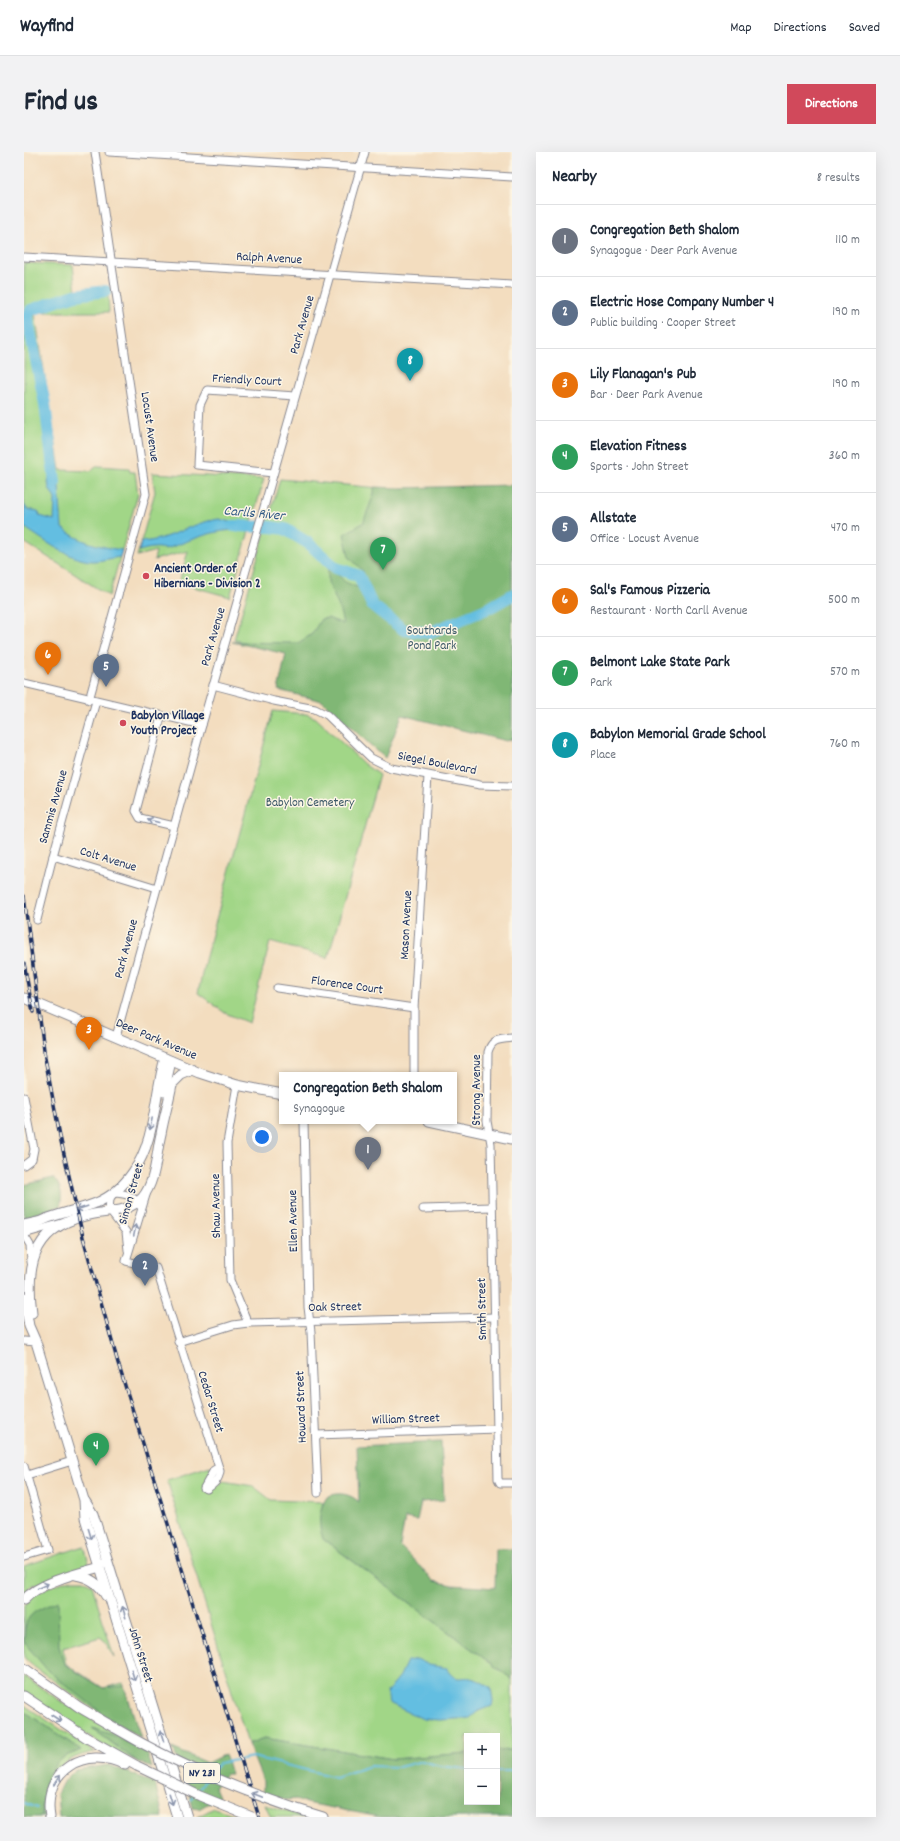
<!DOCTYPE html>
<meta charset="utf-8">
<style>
:root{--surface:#fff;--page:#f2f2f3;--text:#1f2937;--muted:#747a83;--line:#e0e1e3;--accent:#d1495b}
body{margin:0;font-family:Dekko,sans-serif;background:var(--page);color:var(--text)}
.controls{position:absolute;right:12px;bottom:12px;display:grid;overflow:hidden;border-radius:0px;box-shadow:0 4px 16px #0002}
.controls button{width:36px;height:36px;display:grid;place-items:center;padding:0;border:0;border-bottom:1px solid var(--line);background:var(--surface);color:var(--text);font:20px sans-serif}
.you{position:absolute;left:238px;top:985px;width:14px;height:14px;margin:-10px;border:3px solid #fff;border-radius:50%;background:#1a73e8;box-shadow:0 0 0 6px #1a73e833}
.badge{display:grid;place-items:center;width:26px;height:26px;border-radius:50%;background:var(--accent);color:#fff;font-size:13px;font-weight:700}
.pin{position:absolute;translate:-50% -33px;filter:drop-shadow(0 1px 2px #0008)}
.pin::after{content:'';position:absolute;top:21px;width:14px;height:12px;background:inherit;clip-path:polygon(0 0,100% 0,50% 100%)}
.popup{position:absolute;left:255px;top:920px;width:178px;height:52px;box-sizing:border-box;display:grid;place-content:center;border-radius:0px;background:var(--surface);filter:drop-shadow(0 1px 3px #0005);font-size:13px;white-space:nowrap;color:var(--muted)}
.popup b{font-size:15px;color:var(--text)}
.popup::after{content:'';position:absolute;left:50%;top:100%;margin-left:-8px;border:8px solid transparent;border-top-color:var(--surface)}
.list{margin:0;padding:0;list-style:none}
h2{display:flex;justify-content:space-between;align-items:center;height:52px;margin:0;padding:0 16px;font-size:17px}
h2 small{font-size:13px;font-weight:400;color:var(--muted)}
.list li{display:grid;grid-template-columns:26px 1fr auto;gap:12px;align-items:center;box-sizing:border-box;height:72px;padding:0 16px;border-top:1px solid var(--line)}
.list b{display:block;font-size:15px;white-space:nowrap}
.list p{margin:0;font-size:13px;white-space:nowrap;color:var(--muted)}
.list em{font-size:13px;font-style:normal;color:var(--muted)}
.map{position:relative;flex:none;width:488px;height:1665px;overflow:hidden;border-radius:0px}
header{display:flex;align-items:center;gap:24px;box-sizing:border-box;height:56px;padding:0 20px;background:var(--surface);border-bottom:1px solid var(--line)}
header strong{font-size:19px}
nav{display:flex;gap:22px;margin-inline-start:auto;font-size:14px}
.intro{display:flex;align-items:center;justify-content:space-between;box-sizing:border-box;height:96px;padding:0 24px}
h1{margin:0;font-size:28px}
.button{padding:10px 18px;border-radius:0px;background:var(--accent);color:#fff;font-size:14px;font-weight:700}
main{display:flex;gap:24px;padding:0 24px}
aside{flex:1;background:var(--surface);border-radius:0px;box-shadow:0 4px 16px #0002}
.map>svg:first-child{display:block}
.green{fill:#a1d687;stroke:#5e8272}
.forest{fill:#80b774;stroke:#4e7369}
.water{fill:#64bee1;stroke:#4076a0}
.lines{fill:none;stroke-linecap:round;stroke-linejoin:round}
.stream{stroke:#64bee1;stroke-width:2}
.river{stroke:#64bee1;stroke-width:12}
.minor-casing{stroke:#87868e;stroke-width:9}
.major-casing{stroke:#87868e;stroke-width:11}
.minor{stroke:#fff;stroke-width:7}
.major{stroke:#fff;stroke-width:9}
.rail-casing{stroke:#1b2f5e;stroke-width:3.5}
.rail{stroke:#fcf5e5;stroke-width:2;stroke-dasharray:6;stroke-linecap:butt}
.major-bridge-casing{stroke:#87868e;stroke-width:11;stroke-linecap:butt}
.major-bridge{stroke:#fff;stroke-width:9}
.oneway{stroke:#8d97ae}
.poi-dot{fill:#d1495b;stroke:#fcf5e5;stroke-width:1.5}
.labels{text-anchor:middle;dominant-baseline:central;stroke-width:3;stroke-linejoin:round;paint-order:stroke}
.shield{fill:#fcf5e5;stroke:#5e6a86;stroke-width:1}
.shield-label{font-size:12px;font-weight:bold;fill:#1b2f5e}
.street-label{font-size:13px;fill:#1b2f5e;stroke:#fcf5e5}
.poi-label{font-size:13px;font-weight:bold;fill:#1b2f5e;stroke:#fcf5e5;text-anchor:start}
.park-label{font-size:13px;fill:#3c5968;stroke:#fcf5e5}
.water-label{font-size:14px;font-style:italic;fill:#315a85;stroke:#fcf5e5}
</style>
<header>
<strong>Wayfind</strong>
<nav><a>Map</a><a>Directions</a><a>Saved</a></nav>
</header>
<div class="intro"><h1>Find us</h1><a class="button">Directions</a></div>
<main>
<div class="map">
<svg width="488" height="1665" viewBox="0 0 488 1665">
<rect width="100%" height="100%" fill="#fcf5e5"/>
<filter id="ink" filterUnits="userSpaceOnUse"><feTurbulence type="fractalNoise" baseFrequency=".025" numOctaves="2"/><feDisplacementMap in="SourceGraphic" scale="8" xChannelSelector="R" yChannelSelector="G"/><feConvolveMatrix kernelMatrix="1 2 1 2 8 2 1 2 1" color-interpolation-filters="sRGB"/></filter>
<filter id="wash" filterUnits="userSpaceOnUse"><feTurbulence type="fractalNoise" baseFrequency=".012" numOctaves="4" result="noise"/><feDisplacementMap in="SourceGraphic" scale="16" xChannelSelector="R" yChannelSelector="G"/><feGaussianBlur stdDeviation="0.9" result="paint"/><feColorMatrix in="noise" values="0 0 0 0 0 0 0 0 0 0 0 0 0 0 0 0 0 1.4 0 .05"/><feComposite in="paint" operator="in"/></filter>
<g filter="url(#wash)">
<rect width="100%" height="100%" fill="#f3ddbf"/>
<g class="green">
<polygon points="0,111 49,113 52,140 79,136 84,139 85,160 14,160 11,162 36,318 66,319 74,314 105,316 106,320 111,320 114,342 85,444 0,390"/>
<polygon points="128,321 240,327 206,445 155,431 164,399 130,408 132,399 113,404 131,340"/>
<polygon points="256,327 488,348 488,541 210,488"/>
<polygon points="249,559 282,562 292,566 340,612 355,623 304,806 246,790 225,871 201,861 174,841 181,808"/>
<polygon points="186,1314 192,1334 199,1329 229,1334 247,1348 299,1350 297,1359 299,1387 488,1527 488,1598 473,1599 473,1584 443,1584 443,1601 369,1607 240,1586 224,1592 143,1328"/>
<polygon points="60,1394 66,1415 7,1434 0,1440 0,1414"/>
<path d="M48,1428H60L68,1433L90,1505L81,1489L76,1485L39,1496L42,1512L79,1536L99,1531L117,1586C86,1569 57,1549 29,1528C19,1521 7,1514 0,1505V1453C11,1438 30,1432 48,1428Z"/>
<polygon points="0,1524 35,1548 111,1593 69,1577 114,1610 77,1592 0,1540"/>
<path d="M0,1553L71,1600C33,1606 18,1628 21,1665H18C18,1645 20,1621 37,1607C42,1603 51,1601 57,1598L0,1559Z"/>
<polygon points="241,1652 280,1665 247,1665"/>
<polygon points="190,1656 218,1665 173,1665"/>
</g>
<g class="forest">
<polygon points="488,333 488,587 482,589 378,563 361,606 298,549 254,538 262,502 208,490 274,491 288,482 297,467 304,466 319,472 315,455 304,430 304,412 321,430 342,439 339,419 325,405 320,382 339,371 350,342 350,335 376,336"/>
<path d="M29,1026C37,1032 39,1045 36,1054L0,1066V1033Z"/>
<path d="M417,1290L420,1348L397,1350L393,1368L381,1366L376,1394L410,1429L428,1433L471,1436L472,1397H488V1527L299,1387C294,1372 294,1358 303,1345C314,1339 327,1342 335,1350L333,1294Z"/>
<path d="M34,1449L35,1494L40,1512L79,1536L100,1534L117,1586L83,1565L24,1519L0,1490C0,1461 9,1460 34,1449Z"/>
<path d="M0,1559L57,1598C51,1601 42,1603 37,1607C20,1621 18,1645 18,1665H0Z"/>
<polygon points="68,1576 89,1583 123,1600 128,1616 114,1610"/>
<polygon points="240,1586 369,1607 443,1601 443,1650 473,1650 473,1599 488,1598 488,1665 356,1665 283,1651 272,1647 261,1648 239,1641 239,1629 224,1592"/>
<polygon points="148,1596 183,1611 201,1602 207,1622 202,1622 191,1635 195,1645 175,1657 169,1656 162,1624"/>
<polygon points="85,1613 131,1631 139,1665 35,1665 33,1642 39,1630 51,1618"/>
</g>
<g class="water">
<path d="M28,315L35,334L38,376C55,390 77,395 98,398L96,405C87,406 78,409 69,409C47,409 18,387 0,375V352L3,357L14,359L16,364L30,368L31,347L25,336L24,330Z"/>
<path d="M195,367L207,370H228L225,379C194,375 173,386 145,396C140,398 135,395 130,396C125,396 119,398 115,399L117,390C144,389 168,370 195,367Z"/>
<path d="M393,1507L405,1513L423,1516C434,1533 436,1522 450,1527C456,1528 462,1533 467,1536L469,1549L468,1554L453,1560L446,1566L416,1568L399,1567L365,1551L363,1540L376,1524L383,1509Z"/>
</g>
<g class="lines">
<g class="stream">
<polyline points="473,1619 488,1619"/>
<polyline points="187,1621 195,1611 229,1605 311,1625 346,1614 375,1615 398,1609 416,1614 443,1617"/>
<polyline points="173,1640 183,1626"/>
<polyline points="167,1648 170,1644"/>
<polyline points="0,1651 13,1656"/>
</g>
<g class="river">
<polyline points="31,330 21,252 5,174 4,163 7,158 51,143 82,139"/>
<polyline points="210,374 247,375 261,377 284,391 312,416 335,424 348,453 380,478 405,481 465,456 488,443"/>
</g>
</g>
</g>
<g filter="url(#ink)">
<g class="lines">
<g class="minor-casing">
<g id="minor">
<polyline points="85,0 488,25"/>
<polyline points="0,105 488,133"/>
<polyline points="249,321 173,313 176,253 183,238 271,244"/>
<polyline points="0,531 178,573"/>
<polyline points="189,533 250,549 291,557 303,563 347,606 367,616 456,633 488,634"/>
<polyline points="65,548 122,342 71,0"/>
<polyline points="137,565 112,659 116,666 150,674"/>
<polyline points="29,704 133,736"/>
<polyline points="13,768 29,704 72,549"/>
<polyline points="253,836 390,856"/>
<polyline points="92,885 178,573 341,0"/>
<path d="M488,886C476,888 468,886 464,900L463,969L467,992L474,1327L476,1331H488"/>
<polyline points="390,923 390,856 404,624"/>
<polyline points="213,933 203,991 206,1128 224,1171"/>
<polyline points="0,945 10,997 8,1007 0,1013"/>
<polyline points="280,969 284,1155 287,1180 294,1341"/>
<path d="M122,1043L102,1109L132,1116L196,1319C195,1328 190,1332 183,1337L180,1336L190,1318L194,1316"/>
<polyline points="399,1057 468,1055"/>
<polyline points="0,1072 14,1069"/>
<polyline points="0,1082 38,1071"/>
<polyline points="0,1083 6,1093 7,1110"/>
<path d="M104,1098L102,1080L85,1058L86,1047L89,1041C100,1041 111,1044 116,1054"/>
<polyline points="0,1189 12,1190"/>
<polyline points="154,1190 209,1173 224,1171 471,1165"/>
<polyline points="292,1283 474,1277"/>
<polyline points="0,1314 24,1398 0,1405"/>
<polyline points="3,1323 48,1309"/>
</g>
</g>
<g class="major-casing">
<g id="major">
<polyline points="0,846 176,921 213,933 258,942"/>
<polyline points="140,940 147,909"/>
<polyline points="405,969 488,987"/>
<path d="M0,1081C11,1065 54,1059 72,1051C87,1045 100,1033 109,1020C132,988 130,943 141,906"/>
<polyline points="0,1146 5,1174 12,1190 60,1348 61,1366 153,1665"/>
<path d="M8,1161C1,1108 12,1072 70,1062C88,1059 104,1060 118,1046C132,1030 132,1002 137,982C140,965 145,949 148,932L157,923L169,918"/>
<polyline points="61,1349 69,1362 83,1406 163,1665"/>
<path d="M52,1423C65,1425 75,1431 82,1444"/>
<path d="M0,1448C14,1431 51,1422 73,1416L78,1411"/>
<polyline points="0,1516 55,1555 91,1576"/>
<polyline points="0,1544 63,1586 113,1614"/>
<polyline points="270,1656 299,1665"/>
<path d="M26,1665C18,1618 61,1593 101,1613"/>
</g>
</g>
<use href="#minor" class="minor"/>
<use href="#major" class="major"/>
<g class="rail-casing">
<g id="rail">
<polyline points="0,744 21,906 37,989 59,1085 94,1211 235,1665"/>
<polyline points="0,811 9,860"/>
</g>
</g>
<use href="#rail" class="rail"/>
<g class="major-bridge-casing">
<g id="major-bridge">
<path d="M91,1576C148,1610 208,1635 270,1656"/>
<polyline points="113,1614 176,1644 228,1665"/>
</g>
</g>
<use href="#major-bridge" class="major-bridge"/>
</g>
<defs><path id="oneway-shaft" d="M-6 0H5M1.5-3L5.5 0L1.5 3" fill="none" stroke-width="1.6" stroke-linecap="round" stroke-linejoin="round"/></defs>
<g class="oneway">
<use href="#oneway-shaft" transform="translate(129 669) rotate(-165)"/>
<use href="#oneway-shaft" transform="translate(127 972) rotate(101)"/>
<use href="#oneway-shaft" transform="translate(58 1056) rotate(162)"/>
<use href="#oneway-shaft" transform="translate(111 1078) rotate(-78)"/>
<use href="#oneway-shaft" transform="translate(66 1382) rotate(73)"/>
<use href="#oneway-shaft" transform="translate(19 1434) rotate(-25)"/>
<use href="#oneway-shaft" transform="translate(100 1460) rotate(-107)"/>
<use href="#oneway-shaft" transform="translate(109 1523) rotate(73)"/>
<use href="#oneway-shaft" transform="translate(32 1566) rotate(33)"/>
<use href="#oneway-shaft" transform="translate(138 1584) rotate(-107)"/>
<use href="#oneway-shaft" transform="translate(33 1628) rotate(-57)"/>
<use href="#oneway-shaft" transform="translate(233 1643) rotate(-159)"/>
<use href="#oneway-shaft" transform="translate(147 1647) rotate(73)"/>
</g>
</g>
<g class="poi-dot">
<circle cx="122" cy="424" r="4"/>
<circle cx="99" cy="571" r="4"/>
</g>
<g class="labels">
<rect class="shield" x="160" y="1611" width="36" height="20" rx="3"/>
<g class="shield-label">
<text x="178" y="1621">NY 231</text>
</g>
<g class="street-label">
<text transform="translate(245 107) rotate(3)">Ralph Avenue</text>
<text transform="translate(279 173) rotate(-74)">Park Avenue</text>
<text transform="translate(223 229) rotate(3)">Friendly Court</text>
<text transform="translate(125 275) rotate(82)">Locust Avenue</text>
<text transform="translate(190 485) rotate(-74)">Park Avenue</text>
<text transform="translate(413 612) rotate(11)">Siegel Boulevard</text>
<text transform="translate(30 655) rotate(-74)">Sammis Avenue</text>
<text transform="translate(84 708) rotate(17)">Colt Avenue</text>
<text transform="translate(383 773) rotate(-87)">Mason Avenue</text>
<text transform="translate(103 797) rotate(-75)">Park Avenue</text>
<text transform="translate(323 834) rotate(8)">Florence Court</text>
<text transform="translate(132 888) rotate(23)">Deer Park Avenue</text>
<text transform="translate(453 938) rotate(-90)">Strong Avenue</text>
<text transform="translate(108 1042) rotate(-74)">Simon Street</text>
<text transform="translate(193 1054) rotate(-91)">Shaw Avenue</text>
<text transform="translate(270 1069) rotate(-91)">Ellen Avenue</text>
<text transform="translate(311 1156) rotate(-1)">Oak Street</text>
<text transform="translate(459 1157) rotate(-91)">Smith Street</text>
<text transform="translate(186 1250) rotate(73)">Cedar Street</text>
<text transform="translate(278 1255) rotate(-92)">Howard Street</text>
<text transform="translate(382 1268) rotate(-2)">William Street</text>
<text transform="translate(116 1503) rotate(73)">John Street</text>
</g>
<g class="poi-label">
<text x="130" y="417">Ancient Order of<tspan x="130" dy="15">Hibernians - Division 2</tspan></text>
<text x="107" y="564">Babylon Village<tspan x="107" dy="15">Youth Project</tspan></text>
</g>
<g class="park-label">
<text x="408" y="479">Southards<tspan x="408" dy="15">Pond Park</tspan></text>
<text x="286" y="651">Babylon Cemetery</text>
</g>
<g class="water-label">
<text transform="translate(230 362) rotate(5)">Carlls River</text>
</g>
</g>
</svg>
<div class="controls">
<button>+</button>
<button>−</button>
</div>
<div class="you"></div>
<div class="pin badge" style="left:344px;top:1018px;background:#6b7280">1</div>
<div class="popup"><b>Congregation Beth Shalom</b>Synagogue</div>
<div class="pin badge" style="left:121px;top:1134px;background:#5c6f8a">2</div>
<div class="pin badge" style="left:65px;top:898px;background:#e8710a">3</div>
<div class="pin badge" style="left:72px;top:1314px;background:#2e9e5b">4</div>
<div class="pin badge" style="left:82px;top:535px;background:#5c6f8a">5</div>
<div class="pin badge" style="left:24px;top:523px;background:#e8710a">6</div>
<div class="pin badge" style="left:359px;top:418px;background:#2e9e5b">7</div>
<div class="pin badge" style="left:386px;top:229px;background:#0f9aa8">8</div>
</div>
<aside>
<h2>Nearby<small>8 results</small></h2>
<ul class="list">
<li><span class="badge" style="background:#6b7280">1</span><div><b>Congregation Beth Shalom</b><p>Synagogue · Deer Park Avenue</p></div><em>110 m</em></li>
<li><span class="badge" style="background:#5c6f8a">2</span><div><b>Electric Hose Company Number 4</b><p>Public building · Cooper Street</p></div><em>190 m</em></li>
<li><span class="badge" style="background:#e8710a">3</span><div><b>Lily Flanagan's Pub</b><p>Bar · Deer Park Avenue</p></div><em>190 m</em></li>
<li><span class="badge" style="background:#2e9e5b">4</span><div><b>Elevation Fitness</b><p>Sports · John Street</p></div><em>360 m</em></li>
<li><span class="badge" style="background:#5c6f8a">5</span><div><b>Allstate</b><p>Office · Locust Avenue</p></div><em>470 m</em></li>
<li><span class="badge" style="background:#e8710a">6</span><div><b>Sal's Famous Pizzeria</b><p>Restaurant · North Carll Avenue</p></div><em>500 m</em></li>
<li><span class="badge" style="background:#2e9e5b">7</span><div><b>Belmont Lake State Park</b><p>Park</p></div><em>570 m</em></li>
<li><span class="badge" style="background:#0f9aa8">8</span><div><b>Babylon Memorial Grade School</b><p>Place</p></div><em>760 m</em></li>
</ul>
</aside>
</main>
